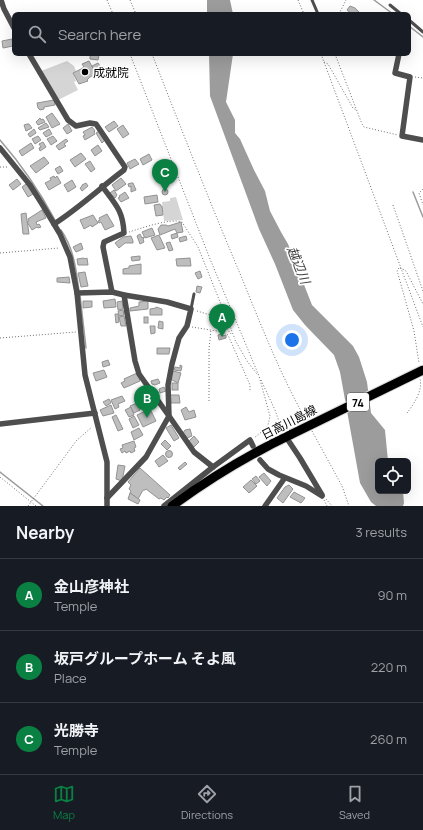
<!DOCTYPE html>
<meta charset="utf-8">
<style>
:root{--surface:#171b24;--page:#20242c;--text:#f1f3f6;--muted:#9ea1a6;--line:#363941;--accent:#0b8043}
body{margin:0;font-family:Manrope,"Noto Sans JP",sans-serif;background:var(--page);color:var(--text)}
.controls{position:absolute;right:12px;bottom:12px;display:grid;overflow:hidden;border-radius:6px;box-shadow:0 4px 16px #0002}
.controls button{width:36px;height:36px;display:grid;place-items:center;padding:0;border:0;border-bottom:1px solid var(--line);background:var(--surface);color:var(--text);font:20px sans-serif}
.you{position:absolute;left:292px;top:340px;width:14px;height:14px;margin:-10px;border:3px solid #fff;border-radius:50%;background:#1a73e8;box-shadow:0 0 0 6px #1a73e833}
.badge{display:grid;place-items:center;width:26px;height:26px;border-radius:50%;background:var(--accent);color:#fff;font-size:13px;font-weight:700}
.pin{position:absolute;translate:-50% -33px;filter:drop-shadow(0 1px 2px #0008)}
.pin::after{content:'';position:absolute;top:21px;width:14px;height:12px;background:inherit;clip-path:polygon(0 0,100% 0,50% 100%)}
.list{margin:0;padding:0;list-style:none}
h2{display:flex;justify-content:space-between;align-items:center;height:52px;margin:0;padding:0 16px;font-size:17px}
h2 small{font-size:13px;font-weight:400;color:var(--muted)}
.list li{display:grid;grid-template-columns:26px 1fr auto;gap:12px;align-items:center;box-sizing:border-box;height:72px;padding:0 16px;border-top:1px solid var(--line)}
.list b{display:block;font-size:15px;white-space:nowrap}
.list p{margin:0;font-size:13px;white-space:nowrap;color:var(--muted)}
.list em{font-size:13px;font-style:normal;color:var(--muted)}
.icon{flex:none;width:22px;height:22px;fill:none;stroke:currentColor;stroke-width:2;stroke-linecap:round;stroke-linejoin:round}
.map{position:relative;flex:none;width:423px;height:506px;overflow:hidden}
.search{position:absolute;background:var(--surface);box-shadow:0 4px 16px #0002;left:12px;right:12px;top:12px;height:44px;display:flex;align-items:center;gap:10px;box-sizing:border-box;padding:0 14px;border-radius:6px;color:var(--muted);font-size:15px}
.sheet{height:268px;background:var(--surface)}
nav{display:flex;justify-content:space-around;align-items:center;box-sizing:border-box;height:56px;border-top:1px solid var(--line);background:var(--surface);font-size:11px;color:var(--muted)}
nav a{display:grid;justify-items:center;gap:2px}
nav .on{color:var(--accent)}
.map>svg:first-child{display:block}
.green{fill:#d5d5d5}
.water{fill:#9c9c9c}
.lines{fill:none;stroke-linecap:round;stroke-linejoin:round}
.stream{stroke:#9c9c9c;stroke-width:1.5}
.building{fill:#bebebe;stroke:#929292}
.primary-casing{stroke:#dbdbdb;stroke-width:11}
.path{stroke:#707070;stroke-width:1;stroke-dasharray:1 2;stroke-linecap:butt}
.lane{stroke:#4e4e4e;stroke-width:3}
.street{stroke:#4e4e4e;stroke-width:5.5}
.primary{stroke:#000;stroke-width:9}
.primary-bridge-casing{stroke:#dbdbdb;stroke-width:11;stroke-linecap:butt}
.primary-bridge{stroke:#000;stroke-width:9}
.poi-dot{fill:#000;stroke:#fff;stroke-width:1.5}
.labels{text-anchor:middle;dominant-baseline:central;stroke-width:3.5;stroke-linejoin:round;paint-order:stroke}
.shield{fill:#fff;stroke:#4c4c4c;stroke-width:1}
.shield-label{font-size:11px;font-weight:bold;fill:#000}
.poi-label{font-size:12px;fill:#000;stroke:#fff;text-anchor:start}
.street-label{font-size:12px;fill:#000;stroke:#fff}
.water-label{font-size:13px;font-style:italic;fill:#3d3d3d;stroke:#fff}
</style>
<div class="map">
<svg width="423" height="506" viewBox="0 0 423 506">
<rect width="100%" height="100%" fill="#fff"/>
<g class="green">
<polygon points="67,61 74,66 76,71 73,73 76,81 74,82 78,90 58,100 41,71"/>
<polygon points="176,197 183,220 164,221 162,202 170,201 170,198"/>
</g>
<g class="water">
<polygon points="207,0 230,0 233,14 207,14"/>
<polygon points="209,54 233,54 226,102 235,120 235,133 240,139 254,170 265,191 270,211 281,232 288,244 312,305 353,346 359,357 367,382 371,413 385,430 388,461 378,461 378,491 403,491 404,503 403,506 376,506 371,502 360,483 340,372 334,355 305,325 293,310 275,264 259,229 210,96"/>
</g>
<g class="lines">
<g class="stream">
<polyline points="374,0 393,14"/>
<polyline points="409,26 423,37"/>
<path d="M0,140C21,164 40,192 55,220"/>
<polyline points="413,192 423,217"/>
<path d="M61,230C74,249 76,269 79,291"/>
<polyline points="80,295 86,348"/>
<polyline points="0,472 43,506"/>
</g>
</g>
<g class="building">
<polygon points="350,6 355,8 361,14 352,14 347,10"/>
<polygon points="12,39 13,46 3,48 2,41"/>
<polygon points="90,55 99,55 98,60 90,59"/>
<polygon points="89,61 96,74 90,77 87,80 88,81 79,84 73,73 81,69 84,67 82,64"/>
<polygon points="98,63 105,73 98,77 92,66"/>
<polygon points="54,100 55,105 44,107 44,109 40,110 38,108 37,103"/>
<polygon points="52,113 60,124 52,128 46,117"/>
<polygon points="40,118 41,120 43,119 45,122 38,125 36,122"/>
<polygon points="114,121 118,126 109,132 105,127"/>
<polygon points="46,123 49,127 40,130 38,128"/>
<polygon points="27,124 29,124 32,128 26,131 24,125"/>
<polygon points="68,124 72,131 67,134 63,128"/>
<polygon points="123,125 129,134 123,138 117,129"/>
<polygon points="92,127 95,131 94,132 95,134 85,140 83,136 85,135 83,132"/>
<polygon points="34,129 36,133 30,137 28,134"/>
<polygon points="49,129 52,134 46,137 43,133"/>
<polygon points="99,131 105,140 102,143 96,133"/>
<polygon points="38,136 41,140 35,144 32,139"/>
<polygon points="53,136 57,141 51,145 47,139"/>
<polygon points="66,139 68,141 64,144 66,146 59,150 56,146"/>
<polygon points="43,142 46,147 40,151 39,148 41,147 39,144"/>
<polygon points="31,143 34,148 22,156 19,151"/>
<polygon points="98,145 102,151 95,156 91,150"/>
<polygon points="81,153 86,159 75,167 70,160"/>
<polygon points="149,154 152,160 143,165 140,159"/>
<polygon points="44,157 49,163 36,173 30,166"/>
<polygon points="135,159 139,164 130,169 127,163"/>
<polygon points="90,161 95,169 91,172 85,164"/>
<polygon points="60,166 63,171 58,174 55,169"/>
<polygon points="54,176 55,178 57,176 61,183 49,190 45,183 51,180 50,178"/>
<polygon points="121,178 126,184 116,191 112,185"/>
<polygon points="17,179 21,184 13,190 9,185"/>
<polygon points="72,180 76,187 68,192 64,185"/>
<polygon points="86,183 88,186 82,191 80,188 82,186 82,185"/>
<polygon points="131,183 133,183 136,190 131,192 131,186 129,187 128,184"/>
<polygon points="26,184 33,194 28,197 22,187"/>
<circle cx="165" cy="192" r="3"/>
<polygon points="114,190 117,195 115,198 110,193"/>
<polygon points="125,192 129,198 121,202 118,198 120,197 119,196"/>
<polygon points="157,195 158,202 145,204 144,197"/>
<polygon points="160,204 161,206 162,206 163,215 156,216 154,205"/>
<polygon points="42,210 46,218 36,222 37,225 39,224 41,227 38,228 37,227 32,230 27,222 29,221 28,219"/>
<polygon points="26,213 29,234 23,234 21,214"/>
<polygon points="107,214 114,226 105,230 101,222 99,223 98,221 100,220 99,218"/>
<polygon points="93,215 98,223 92,227 91,225 84,229 80,220"/>
<polygon points="181,222 183,232 177,233 175,229 160,235 158,229 161,225 166,225 168,226"/>
<polygon points="152,228 155,235 145,238 142,232"/>
<polygon points="177,233 178,237 172,239 171,235"/>
<polygon points="140,234 142,238 144,237 144,238 143,239 144,242 140,244 137,236"/>
<polygon points="159,235 165,248 157,250 151,238"/>
<polygon points="131,236 133,241 133,243 125,243 119,248 115,243 123,237"/>
<polygon points="186,236 187,240 180,242 179,238"/>
<polygon points="170,242 173,250 169,251 166,243"/>
<polygon points="81,243 83,249 76,252 73,247"/>
<polygon points="140,256 140,260 132,261 131,257"/>
<polygon points="84,258 85,259 87,258 88,265 78,265 77,259"/>
<polygon points="190,258 191,266 177,266 176,259"/>
<polygon points="141,264 141,274 123,274 123,269 129,268 129,266"/>
<polygon points="200,271 202,277 198,279 195,273"/>
<polygon points="85,272 88,286 81,287 78,273"/>
<polygon points="69,277 70,283 57,282 57,278"/>
<polygon points="197,286 202,287 200,293 196,292"/>
<polygon points="115,299 116,307 104,308 103,301"/>
<polygon points="83,301 92,301 92,307 83,308"/>
<polygon points="122,301 123,309 118,310 117,302"/>
<polygon points="148,301 148,309 130,311 130,308 139,306 139,302"/>
<polygon points="156,307 162,309 162,315 150,315 150,309 156,308"/>
<polygon points="123,310 124,315 119,316 118,311"/>
<polygon points="115,314 118,314 119,322 116,323"/>
<polygon points="124,316 126,326 121,326 119,317"/>
<rect x="144" y="317" width="4" height="6"/>
<polygon points="159,321 163,322 163,329 158,328"/>
<polygon points="150,326 155,326 155,333 151,334"/>
<polygon points="222,334 222,336 226,335 226,338 219,340 218,335"/>
<polygon points="157,348 170,348 169,354 157,354"/>
<polygon points="108,360 110,365 103,367 102,362"/>
<polygon points="180,365 182,366 181,371 174,370 175,367 180,368"/>
<polygon points="104,370 107,377 96,381 93,373"/>
<polygon points="173,371 181,373 178,383 170,379"/>
<polygon points="137,373 140,381 124,388 121,383 125,381 124,379"/>
<polygon points="158,379 160,383 155,385 152,384 151,381"/>
<rect x="172" y="383" width="6" height="7"/>
<polygon points="164,387 166,391 160,393 159,389"/>
<polygon points="170,395 179,395 180,403 171,403"/>
<polygon points="122,396 125,401 118,404 119,407 115,409 111,400"/>
<polygon points="109,399 111,403 106,406 103,402"/>
<polygon points="137,403 140,410 134,413 130,406"/>
<polygon points="111,405 114,413 103,416 100,410"/>
<polygon points="131,407 134,415 129,417 125,410"/>
<polygon points="186,407 189,412 194,410 196,417 185,420 181,410"/>
<polygon points="150,409 156,421 143,427 137,415"/>
<polygon points="116,415 123,429 118,431 112,417"/>
<polygon points="134,416 139,425 133,428 129,419"/>
<polygon points="171,425 179,438 174,441 166,428"/>
<polygon points="139,428 143,435 134,440 131,432"/>
<polygon points="190,429 192,436 187,438 183,433 185,430"/>
<polygon points="194,436 199,442 194,447 189,441"/>
<polygon points="165,440 171,446 167,450 161,444"/>
<polygon points="134,441 136,447 134,448 135,451 131,453 130,451 126,453 125,451 122,453 120,449 123,448 122,445"/>
<circle cx="169" cy="454" r="3.5"/>
<polygon points="163,455 168,461 159,467 155,461"/>
<polygon points="185,462 187,464 180,470 178,468"/>
<polygon points="118,465 125,466 122,481 116,479"/>
<polygon points="140,468 169,494 170,495 168,498 167,497 164,500 161,498 159,499 146,489 145,490 143,490 138,499 130,493 131,491 129,489 131,485 128,482"/>
<polygon points="264,473 271,481 267,486 259,477"/>
<polygon points="256,476 260,481 256,484 252,479"/>
<polygon points="251,480 257,486 249,493 243,487"/>
<polygon points="289,485 293,489 283,503 277,498 285,487"/>
<polygon points="294,492 305,498 301,503 290,497"/>
<polygon points="130,493 140,500 138,504 128,499"/>
</g>
<g class="lines">
<g class="primary-casing">
<path id="primary" d="M172,506C210,478 250,454 292,434"/>
</g>
<g class="path">
<polyline points="107,0 113,14"/>
<polyline points="130,0 136,14"/>
<polyline points="298,0 304,14"/>
<polyline points="339,14 346,0"/>
<polyline points="130,54 210,259 259,376 270,416 268,425 265,429 254,438"/>
<path d="M152,54C181,128 210,203 241,276C261,325 280,374 306,420"/>
<polyline points="321,54 423,327"/>
<polyline points="335,54 362,124 364,127 398,135"/>
<polyline points="324,62 328,64 353,108 356,110"/>
<polyline points="415,77 423,78"/>
<polyline points="0,167 7,167"/>
<polyline points="423,189 419,193 423,205"/>
<polyline points="393,205 423,291"/>
<path d="M129,232C142,228 170,218 182,222L198,247L235,339"/>
<polyline points="0,253 59,248"/>
<polyline points="399,268 397,271 398,274 414,331 419,363"/>
<polyline points="400,268 405,270 407,273 423,304"/>
<polyline points="197,311 217,317 232,335"/>
<polyline points="192,327 223,332 228,335 250,385 250,392"/>
<polyline points="0,338 76,332"/>
<polyline points="235,340 247,361 257,374"/>
<polyline points="261,380 275,410 282,430"/>
<polyline points="209,401 209,349 211,330"/>
<path d="M407,413C414,404 423,390 420,379"/>
<polyline points="312,431 342,486 349,506"/>
<polyline points="0,477 36,506"/>
<polyline points="326,499 332,506"/>
<polyline points="324,500 327,506"/>
<polyline points="28,506 77,440 92,427"/>
</g>
<g class="lane">
<polyline points="312,0 318,14"/>
<polyline points="390,5 401,14"/>
<polyline points="409,20 423,32"/>
<polyline points="191,309 194,294"/>
</g>
<g class="street">
<polyline points="1,0 4,9 14,28"/>
<path d="M29,54L68,120L76,126L90,123L96,124L125,167L124,170C100,188 79,208 54,224"/>
<polyline points="399,54 395,73 410,77 402,136 423,140"/>
<polyline points="0,148 30,185 42,204 60,234 70,257 77,293 85,375 107,462 107,506"/>
<path d="M102,186C115,204 123,210 124,233L104,242L103,247L112,292"/>
<polyline points="77,293 112,292 124,295 167,302 191,309 187,326 179,338 172,364 168,385 169,416 194,452 213,467"/>
<polyline points="0,424 95,413"/>
<polyline points="286,437 300,458 322,495"/>
<polyline points="260,460 268,469 279,475 306,486 322,496"/>
<polyline points="107,498 146,457 169,416 139,374 135,361 124,295"/>
<polyline points="164,506 213,467 250,440 253,446"/>
<polyline points="265,506 284,479"/>
</g>
<use href="#primary" class="primary"/>
<g class="primary-bridge-casing">
<polyline id="primary-bridge" points="292,434 423,370"/>
</g>
<use href="#primary-bridge" class="primary-bridge"/>
</g>
<circle class="poi-dot" cx="85" cy="72" r="4"/>
<g class="labels">
<rect class="shield" x="347" y="393" width="22" height="18" rx="3"/>
<g class="shield-label">
<text x="358" y="402">74</text>
</g>
<g class="poi-label">
<text x="93" y="72">成就院</text>
</g>
<g class="street-label">
<text transform="translate(289 422) rotate(-27)">日高川島線</text>
</g>
<g class="water-label">
<text transform="translate(299 265) rotate(68)">越辺川</text>
</g>
</g>
</svg>
<div class="controls">
<button><svg class="icon" aria-label="locate" viewBox="0 0 24 24"><circle cx="12" cy="12" r="6"/><path d="M12 2v4M12 18v4M2 12h4M18 12h4"/></svg></button>
</div>
<div class="you"></div>
<div class="pin badge" style="left:222px;top:337px">A</div>
<div class="pin badge" style="left:147px;top:418px">B</div>
<div class="pin badge" style="left:165px;top:192px">C</div>
<div class="search"><svg class="icon" aria-label="search" viewBox="0 0 24 24"><circle cx="10" cy="10" r="6"/><path d="M15 15l6 6"/></svg>Search here</div>
</div>
<section class="sheet">
<h2>Nearby<small>3 results</small></h2>
<ul class="list">
<li><span class="badge">A</span><div><b>金山彦神社</b><p>Temple</p></div><em>90 m</em></li>
<li><span class="badge">B</span><div><b>坂戸グループホーム そよ風</b><p>Place</p></div><em>220 m</em></li>
<li><span class="badge">C</span><div><b>光勝寺</b><p>Temple</p></div><em>260 m</em></li>
</ul>
</section>
<nav>
<a class="on"><svg class="icon" aria-label="map" viewBox="0 0 24 24"><path d="M3 6l6-2 6 2 6-2v14l-6 2-6-2-6 2zM9 4v14M15 6v14"/></svg>Map</a>
<a><svg class="icon" aria-label="directions" viewBox="0 0 24 24"><path d="M12 3l9 9-9 9-9-9zM9 14v-3h6M13 9l2 2-2 2"/></svg>Directions</a>
<a><svg class="icon" aria-label="saved" viewBox="0 0 24 24"><path d="M7 4h10v16l-5-4-5 4z"/></svg>Saved</a>
</nav>
